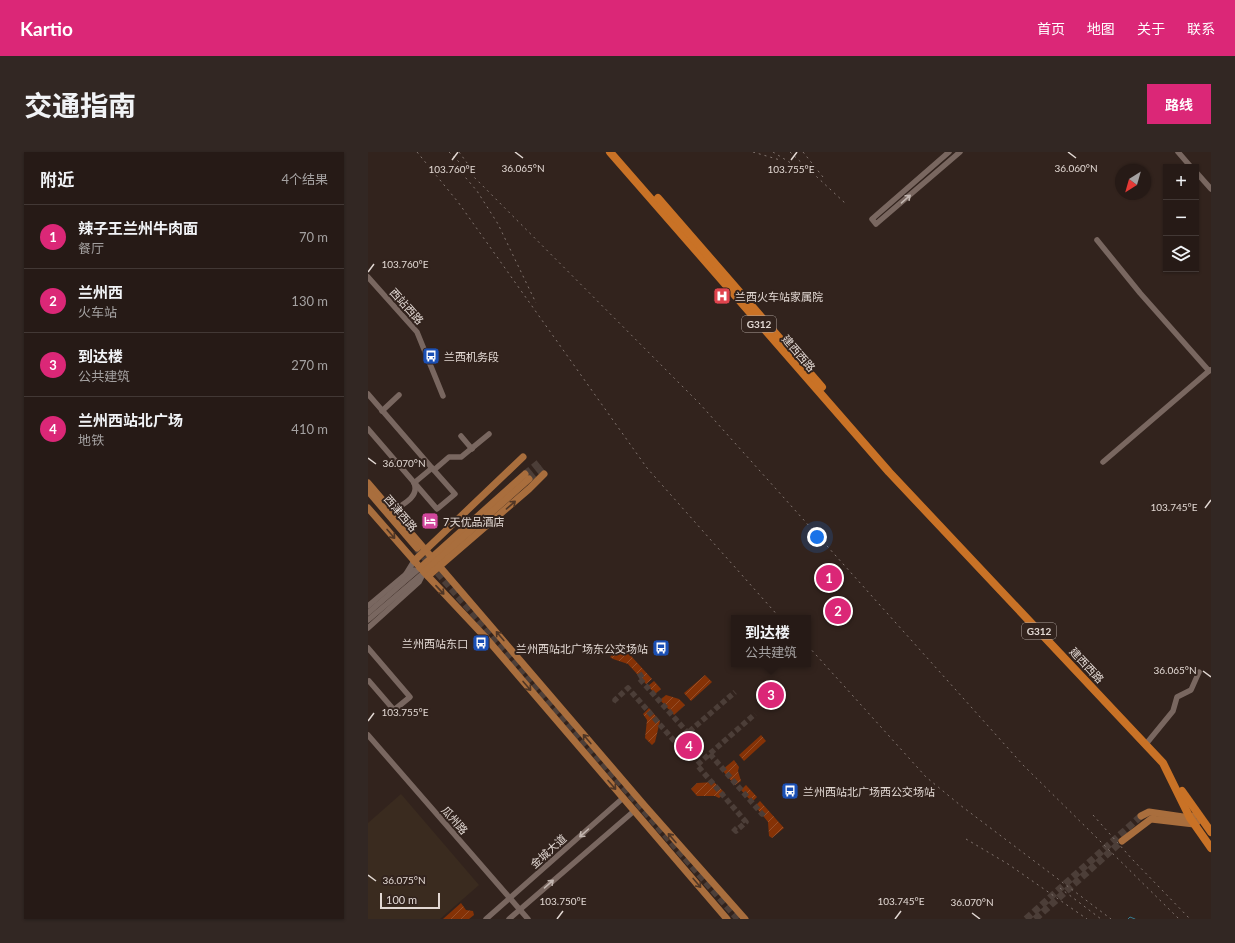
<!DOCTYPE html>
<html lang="zh">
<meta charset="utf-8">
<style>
:root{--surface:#261a16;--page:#322723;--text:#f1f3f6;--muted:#a4a1a1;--line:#423835;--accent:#db2777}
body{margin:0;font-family:Lato,"Noto Sans SC",sans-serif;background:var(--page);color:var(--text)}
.controls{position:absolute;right:12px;top:12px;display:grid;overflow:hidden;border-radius:0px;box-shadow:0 1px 3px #0004}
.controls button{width:36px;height:36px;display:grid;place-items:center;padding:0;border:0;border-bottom:1px solid var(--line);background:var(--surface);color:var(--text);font:20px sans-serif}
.compass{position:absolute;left:747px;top:12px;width:36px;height:36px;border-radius:50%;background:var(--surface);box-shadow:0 1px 3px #0004;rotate:217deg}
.scale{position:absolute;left:12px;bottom:10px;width:60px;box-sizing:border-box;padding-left:4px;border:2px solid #e2d8d3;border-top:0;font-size:11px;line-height:14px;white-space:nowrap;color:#e2d8d3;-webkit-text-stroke:3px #32231d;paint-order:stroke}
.you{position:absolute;left:449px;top:385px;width:14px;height:14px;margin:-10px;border:3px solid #fff;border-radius:50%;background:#1a73e8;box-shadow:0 0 0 6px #1a73e833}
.badge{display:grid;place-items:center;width:26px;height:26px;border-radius:50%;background:var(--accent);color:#fff;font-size:13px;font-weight:700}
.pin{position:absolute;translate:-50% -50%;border:2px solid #fff;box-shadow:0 1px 4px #0006}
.popup{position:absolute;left:363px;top:463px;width:80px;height:52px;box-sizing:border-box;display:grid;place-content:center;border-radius:0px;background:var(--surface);filter:drop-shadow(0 1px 3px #0005);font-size:13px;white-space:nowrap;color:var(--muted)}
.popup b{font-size:15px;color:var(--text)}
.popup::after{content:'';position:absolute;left:50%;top:100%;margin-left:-8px;border:8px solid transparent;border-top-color:var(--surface)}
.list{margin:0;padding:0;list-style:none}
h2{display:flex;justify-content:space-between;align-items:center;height:52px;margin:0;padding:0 16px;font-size:17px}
h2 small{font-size:13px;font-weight:400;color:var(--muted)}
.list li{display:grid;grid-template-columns:26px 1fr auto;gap:12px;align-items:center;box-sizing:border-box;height:64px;padding:0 16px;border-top:1px solid var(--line)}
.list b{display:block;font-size:15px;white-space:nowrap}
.list p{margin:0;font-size:13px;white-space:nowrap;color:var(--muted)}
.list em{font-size:13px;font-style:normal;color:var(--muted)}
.icon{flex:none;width:22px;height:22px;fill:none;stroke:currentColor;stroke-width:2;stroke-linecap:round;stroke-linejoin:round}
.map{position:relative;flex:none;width:843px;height:767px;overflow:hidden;border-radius:0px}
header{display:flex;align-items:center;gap:24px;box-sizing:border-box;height:56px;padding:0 20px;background:var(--accent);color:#fff}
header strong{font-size:19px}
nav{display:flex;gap:22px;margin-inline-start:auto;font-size:14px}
.intro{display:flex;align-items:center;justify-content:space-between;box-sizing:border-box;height:96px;padding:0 24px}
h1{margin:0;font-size:28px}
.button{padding:10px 18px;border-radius:0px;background:var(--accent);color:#fff;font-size:14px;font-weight:700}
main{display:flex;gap:24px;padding:0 24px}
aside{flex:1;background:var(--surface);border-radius:0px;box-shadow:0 1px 3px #0004}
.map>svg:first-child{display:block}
.commercial{fill:#3a2b1f}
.garden{fill:url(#garden-furrows)}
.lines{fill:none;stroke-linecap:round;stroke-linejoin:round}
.stream{stroke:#377c90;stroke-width:1}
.minor-tunnel{stroke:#4c3e38;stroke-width:5.5;stroke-dasharray:5.5 3;stroke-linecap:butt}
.major-tunnel{stroke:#4c3e38;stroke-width:7;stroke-dasharray:7 3.5;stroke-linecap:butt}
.minor{stroke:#796760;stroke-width:5.5}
.major{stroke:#a96e3d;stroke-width:7}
.highway{stroke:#c97226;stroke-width:8}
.rail{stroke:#827570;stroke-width:1;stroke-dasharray:2 4;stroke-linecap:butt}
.oneway{stroke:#c2b6b0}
.oneway2{stroke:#503625}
.ticks{fill:none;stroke:#e2d8d3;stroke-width:1.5}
.labels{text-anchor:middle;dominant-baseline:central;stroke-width:4;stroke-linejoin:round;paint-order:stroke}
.shield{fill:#32231d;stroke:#ada29c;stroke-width:1}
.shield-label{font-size:10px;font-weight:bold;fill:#e2d8d3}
.poi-label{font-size:11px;fill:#e2d8d3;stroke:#32231d;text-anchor:start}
.street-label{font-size:11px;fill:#e2d8d3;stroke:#32231d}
.ticks-label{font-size:10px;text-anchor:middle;fill:#e2d8d3;stroke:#32231d;stroke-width:4;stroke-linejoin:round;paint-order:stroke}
</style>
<header>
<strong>Kartio</strong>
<nav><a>首页</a><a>地图</a><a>关于</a><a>联系</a></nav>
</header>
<div class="intro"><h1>交通指南</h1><a class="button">路线</a></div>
<main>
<aside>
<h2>附近<small>4个结果</small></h2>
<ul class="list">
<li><span class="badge">1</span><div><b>辣子王兰州牛肉面</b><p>餐厅</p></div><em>70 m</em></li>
<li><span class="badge">2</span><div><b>兰州西</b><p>火车站</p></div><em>130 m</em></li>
<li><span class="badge">3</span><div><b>到达楼</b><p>公共建筑</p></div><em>270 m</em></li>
<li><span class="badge">4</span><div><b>兰州西站北广场</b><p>地铁</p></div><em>410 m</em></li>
</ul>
</aside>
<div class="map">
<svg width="843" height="767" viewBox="0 0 843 767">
<defs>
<pattern id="garden-furrows" width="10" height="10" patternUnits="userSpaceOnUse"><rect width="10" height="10" fill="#853206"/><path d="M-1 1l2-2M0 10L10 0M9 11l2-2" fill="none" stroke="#964f29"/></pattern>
</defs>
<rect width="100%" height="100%" fill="#32231d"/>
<polygon class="commercial" points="33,642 111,733 72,767 0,767 0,671"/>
<g class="garden">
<polygon points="254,494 284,527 278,532 260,512 245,507 242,505"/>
<polygon points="337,523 344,530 323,549 316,541"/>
<polygon points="286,529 293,537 287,542 280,534"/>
<polygon points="298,543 311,547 317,553 306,563 292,548"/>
<polygon points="281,556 292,569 287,590 284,593 277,586 279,568 275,562"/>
<polygon points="393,583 398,589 376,609 371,603"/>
<polygon points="366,608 371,615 370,619 373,629 367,633 354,618"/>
<polygon points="346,630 357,641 351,646 347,644 329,644 323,637 329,631"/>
<polygon points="378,633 389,645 384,650 373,638"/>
<polygon points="392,649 416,676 404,686 401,684 400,670 387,654"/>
<polygon points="93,751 98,758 105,759 106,763 101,767 75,767"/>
</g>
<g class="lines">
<polyline class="stream" points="760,767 762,765 767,767"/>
<g class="minor-tunnel">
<polyline points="275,522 270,525 320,581"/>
<polyline points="249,549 247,548 260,536 308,591 367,540"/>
<polyline points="342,602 394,662 397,658"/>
<polyline points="365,676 368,679 378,670 329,613 387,562"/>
</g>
<g class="major-tunnel">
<polyline points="157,322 172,310"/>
<polyline points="161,327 176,315"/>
<polyline points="49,397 370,767"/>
<polyline points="658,767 773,664"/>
<polyline points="667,767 754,689"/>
</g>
<g class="minor">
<polyline points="581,0 504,67 508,72 592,0"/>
<polyline points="810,0 823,15"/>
<polyline points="828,20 843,37"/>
<polyline points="729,88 772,141 841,219"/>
<polyline points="0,125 49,180 75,244"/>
<polyline points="0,242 64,316 46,331"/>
<polyline points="14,259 31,243"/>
<polyline points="0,277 69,357 87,342 64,316"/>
<polyline points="93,284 104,297"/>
<polyline points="735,310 842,218"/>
<polyline points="66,318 81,305 93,305 121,282"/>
<path d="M24,359C34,353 52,345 46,331"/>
<polyline points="38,422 46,409"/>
<polyline points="0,454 38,422 46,418"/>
<polyline points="0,461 52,416"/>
<polyline points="0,468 54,422"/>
<polyline points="0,476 51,430 56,420"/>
<polyline points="0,496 42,545 26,558 1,529"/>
<polyline points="0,583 160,767"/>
<polyline points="778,592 805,559 809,545 823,538 831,520"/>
<polyline points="118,767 255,646"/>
<polyline points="141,767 266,659"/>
</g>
<g class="major">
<polyline points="0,331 276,653 377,767"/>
<polyline points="0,339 49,396"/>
<polyline points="0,356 56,420 118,486 359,767"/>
<polyline points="46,409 155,305"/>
<polyline points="52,416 157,322"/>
<polyline points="56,420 161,327"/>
<polyline points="60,424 161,337 176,322"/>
<polyline points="773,664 781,660 822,666 830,662"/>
<polyline points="754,689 783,667 826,672 829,670"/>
</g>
<g class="highway">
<polyline points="242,0 521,320 795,611 822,666 843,696"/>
<polyline points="290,46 454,235"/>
<polyline points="814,639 843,680"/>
</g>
<g class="rail">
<polyline points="49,0 90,50 279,316 412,466"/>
<polyline points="81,0 332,252 655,613 811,767"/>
<polyline points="91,0 102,15"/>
<polyline points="385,0 412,8"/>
<polyline points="405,0 439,21"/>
<polyline points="422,0 477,51"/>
<polyline points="435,0 455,25"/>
<polyline points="86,12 109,39 130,72 168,151"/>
<polyline points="440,494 558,625 592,653 743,767"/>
<polyline points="725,663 764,707 822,767"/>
<polyline points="598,687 640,712 719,767"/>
<polyline points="692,736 733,767"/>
</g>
</g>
<defs><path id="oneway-shaft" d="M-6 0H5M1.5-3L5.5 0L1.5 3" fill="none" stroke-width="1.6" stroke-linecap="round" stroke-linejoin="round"/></defs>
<g class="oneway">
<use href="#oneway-shaft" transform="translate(538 47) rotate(-41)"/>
<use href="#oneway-shaft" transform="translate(216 681) rotate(138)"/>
<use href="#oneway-shaft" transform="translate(181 732) rotate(-41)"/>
</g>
<g class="oneway2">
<use href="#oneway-shaft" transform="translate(143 353) rotate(-41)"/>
<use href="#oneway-shaft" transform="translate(23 382) rotate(49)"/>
<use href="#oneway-shaft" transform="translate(72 438) rotate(47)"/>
<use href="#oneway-shaft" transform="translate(132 484) rotate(-130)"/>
<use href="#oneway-shaft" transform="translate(159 534) rotate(49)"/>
<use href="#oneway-shaft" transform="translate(219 587) rotate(-130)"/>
<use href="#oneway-shaft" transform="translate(244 633) rotate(49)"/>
<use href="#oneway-shaft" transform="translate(304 686) rotate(-131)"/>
<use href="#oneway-shaft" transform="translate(329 731) rotate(50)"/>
</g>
<path class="ticks" d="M147,0L155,6M700,0L708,6M84,8L90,0M423,8L429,0M0,120L6,112M0,306L8,312M837,356L843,348M835,519L843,525M0,569L6,561M0,723L8,729M604,761L612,767M189,767L195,759M527,767L533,759"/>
<defs>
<g id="hospital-square" transform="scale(0.9)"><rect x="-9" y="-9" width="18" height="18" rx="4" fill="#e0444e" stroke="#32231d"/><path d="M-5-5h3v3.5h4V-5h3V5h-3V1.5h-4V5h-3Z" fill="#fff"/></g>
<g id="bus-square" transform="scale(0.9)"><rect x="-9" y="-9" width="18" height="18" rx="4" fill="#1a4fb4" stroke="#32231d"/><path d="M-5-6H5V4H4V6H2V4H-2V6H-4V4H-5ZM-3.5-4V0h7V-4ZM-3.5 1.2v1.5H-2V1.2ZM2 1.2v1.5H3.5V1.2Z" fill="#fff"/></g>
<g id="hotel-square" transform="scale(0.9)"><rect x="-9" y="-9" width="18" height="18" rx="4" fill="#d1479c" stroke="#32231d"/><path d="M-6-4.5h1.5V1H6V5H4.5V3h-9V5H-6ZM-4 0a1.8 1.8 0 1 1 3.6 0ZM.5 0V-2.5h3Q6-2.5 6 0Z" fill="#fff"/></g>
</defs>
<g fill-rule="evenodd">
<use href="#hospital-square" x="354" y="144"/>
<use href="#bus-square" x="63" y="204"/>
<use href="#hotel-square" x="62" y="369"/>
<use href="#bus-square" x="113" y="491"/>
<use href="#bus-square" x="293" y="496"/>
<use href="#bus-square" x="422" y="639"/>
</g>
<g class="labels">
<g class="shield">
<rect x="374" y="164" width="34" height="16" rx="3"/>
<rect x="654" y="471" width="34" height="16" rx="3"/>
</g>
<g class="shield-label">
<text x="391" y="172">G312</text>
<text x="671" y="479">G312</text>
</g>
<g class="poi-label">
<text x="367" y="144">兰西火车站家属院</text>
<text x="76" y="204">兰西机务段</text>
<text x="75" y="369">7天优品酒店</text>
<text x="100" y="491" text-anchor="end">兰州西站东口</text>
<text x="280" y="496" text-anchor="end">兰州西站北广场东公交场站</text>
<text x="435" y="639">兰州西站北广场西公交场站</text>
</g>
<g class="street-label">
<text transform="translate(39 154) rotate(48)">西站西路</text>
<text transform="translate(431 201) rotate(49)">建西西路</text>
<text transform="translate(33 361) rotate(49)">西津西路</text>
<text transform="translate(719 513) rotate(47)">建西西路</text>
<text transform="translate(87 668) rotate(49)">瓜州路</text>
<text transform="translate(180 699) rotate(-42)">金城大道</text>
</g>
</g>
<g class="ticks-label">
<text x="155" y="20">36.065°N</text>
<text x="708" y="20">36.060°N</text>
<text x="84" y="21">103.760°E</text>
<text x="423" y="21">103.755°E</text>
<text x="37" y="116">103.760°E</text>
<text x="36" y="315">36.070°N</text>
<text x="806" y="359">103.745°E</text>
<text x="807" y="522">36.065°N</text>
<text x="37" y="564">103.755°E</text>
<text x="36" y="732">36.075°N</text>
<text x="195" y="753">103.750°E</text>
<text x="533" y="753">103.745°E</text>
<text x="604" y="754">36.070°N</text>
</g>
</svg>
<div class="controls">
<button>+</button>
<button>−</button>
<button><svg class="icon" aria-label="layers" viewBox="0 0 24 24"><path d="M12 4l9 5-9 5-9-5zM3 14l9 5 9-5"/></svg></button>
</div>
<svg class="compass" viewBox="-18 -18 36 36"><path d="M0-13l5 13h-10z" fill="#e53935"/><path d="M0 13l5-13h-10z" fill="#a4a1a1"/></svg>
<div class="scale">100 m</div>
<div class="you"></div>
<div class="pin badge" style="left:461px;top:426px">1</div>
<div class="pin badge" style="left:470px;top:459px">2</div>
<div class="pin badge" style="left:403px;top:543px">3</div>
<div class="popup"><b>到达楼</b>公共建筑</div>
<div class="pin badge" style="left:321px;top:594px">4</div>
</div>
</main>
